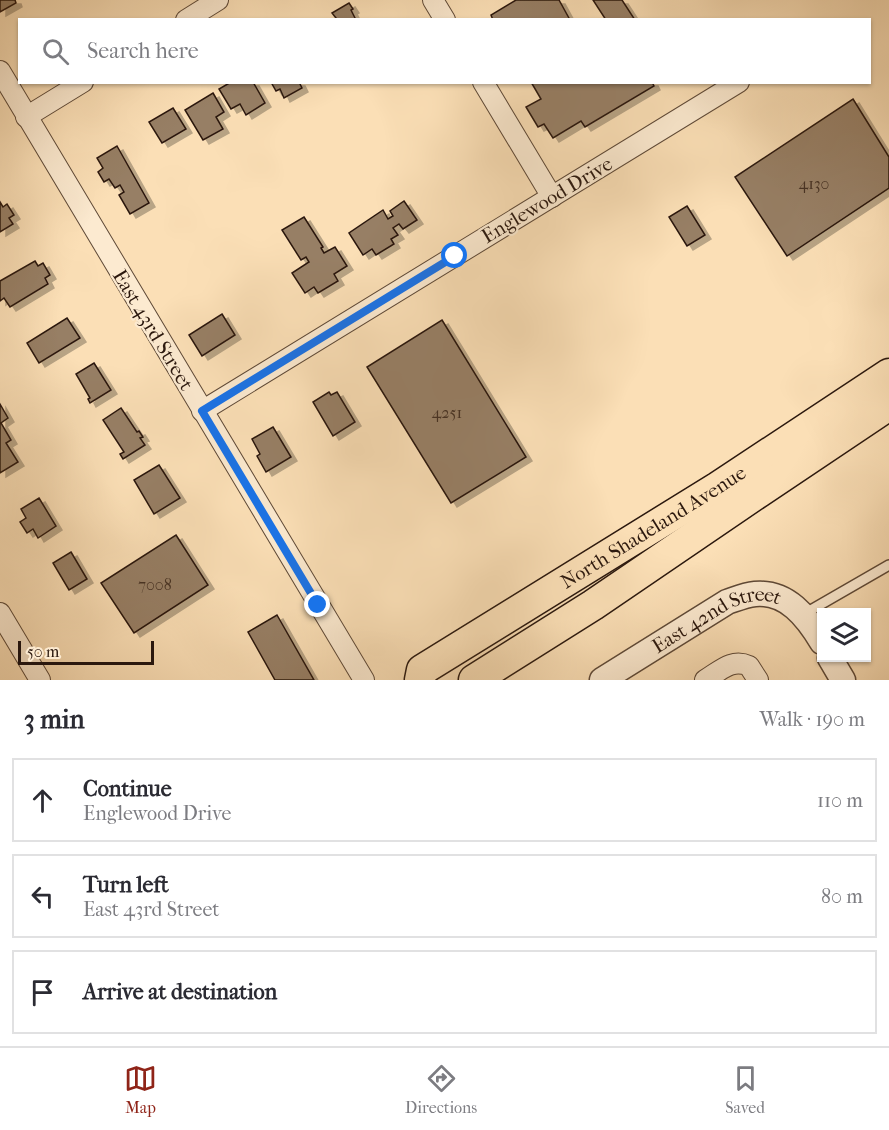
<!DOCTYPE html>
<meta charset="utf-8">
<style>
:root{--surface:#fff;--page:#f7f7f7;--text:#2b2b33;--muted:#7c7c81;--line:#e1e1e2;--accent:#8f2418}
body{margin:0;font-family:"IM FELL French Canon",serif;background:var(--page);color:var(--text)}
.controls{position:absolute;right:18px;bottom:18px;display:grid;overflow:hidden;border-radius:0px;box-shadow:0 2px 4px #0004}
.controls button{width:54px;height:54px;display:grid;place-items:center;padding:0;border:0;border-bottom:2px solid var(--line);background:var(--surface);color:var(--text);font:30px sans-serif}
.scale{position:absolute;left:18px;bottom:15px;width:136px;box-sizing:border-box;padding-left:6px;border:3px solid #2b180e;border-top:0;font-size:16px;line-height:21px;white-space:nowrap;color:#2b180e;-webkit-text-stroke:4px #fcead0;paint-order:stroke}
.stop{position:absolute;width:18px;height:18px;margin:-14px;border:4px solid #1a73e8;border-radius:50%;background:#fff}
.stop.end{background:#1a73e8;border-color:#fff;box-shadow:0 2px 6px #0008}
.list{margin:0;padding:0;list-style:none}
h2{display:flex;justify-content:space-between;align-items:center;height:78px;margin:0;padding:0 24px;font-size:26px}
h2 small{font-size:20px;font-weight:400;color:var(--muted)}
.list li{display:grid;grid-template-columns:39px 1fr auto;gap:18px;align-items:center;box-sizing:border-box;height:84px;margin:0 12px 12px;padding:0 12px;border:2px solid var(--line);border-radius:0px}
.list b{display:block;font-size:22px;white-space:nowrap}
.list p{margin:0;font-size:20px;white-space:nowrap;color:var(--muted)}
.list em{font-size:20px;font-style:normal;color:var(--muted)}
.icon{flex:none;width:33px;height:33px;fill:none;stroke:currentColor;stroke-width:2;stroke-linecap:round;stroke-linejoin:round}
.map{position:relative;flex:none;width:889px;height:680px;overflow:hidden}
.search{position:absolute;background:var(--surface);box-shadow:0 2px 4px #0004;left:18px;right:18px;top:18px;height:66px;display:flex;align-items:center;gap:15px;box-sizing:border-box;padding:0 21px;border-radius:0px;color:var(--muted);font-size:22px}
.sheet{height:366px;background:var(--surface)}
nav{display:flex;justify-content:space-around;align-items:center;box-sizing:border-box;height:84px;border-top:2px solid var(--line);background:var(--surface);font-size:16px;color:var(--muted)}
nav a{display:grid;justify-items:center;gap:3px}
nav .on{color:var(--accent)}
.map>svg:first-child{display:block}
.building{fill:#977f65;stroke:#2b180e;stroke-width:1.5;filter:url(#shadow)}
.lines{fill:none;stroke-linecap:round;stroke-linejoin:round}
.service-casing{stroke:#5f4a38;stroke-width:12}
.minor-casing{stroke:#5f4a38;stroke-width:22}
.tertiary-casing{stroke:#5f4a38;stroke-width:27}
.primary-casing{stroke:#2b180e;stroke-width:33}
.service{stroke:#fcead0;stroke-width:9}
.minor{stroke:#fcead0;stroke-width:20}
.tertiary{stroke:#fcead0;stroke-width:24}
.primary{stroke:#fbdfb6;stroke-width:30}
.route{stroke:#1a73e8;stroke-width:8}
.labels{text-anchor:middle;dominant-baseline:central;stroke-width:4.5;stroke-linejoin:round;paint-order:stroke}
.number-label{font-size:16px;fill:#463224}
.street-label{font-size:20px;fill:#2b180e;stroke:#fcead0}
</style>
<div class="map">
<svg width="889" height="680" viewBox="0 0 889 680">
<defs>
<filter id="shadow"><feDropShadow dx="6" dy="4" stdDeviation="0" flood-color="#0004"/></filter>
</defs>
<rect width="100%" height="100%" fill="#fbdfb6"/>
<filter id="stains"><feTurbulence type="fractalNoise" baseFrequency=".00333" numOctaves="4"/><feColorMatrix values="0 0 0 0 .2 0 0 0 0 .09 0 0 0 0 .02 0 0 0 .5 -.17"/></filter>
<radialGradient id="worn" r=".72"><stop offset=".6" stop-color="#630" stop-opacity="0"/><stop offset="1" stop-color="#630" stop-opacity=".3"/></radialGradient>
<g class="building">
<polygon points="0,0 15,0 16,3 0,12"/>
<polygon points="516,0 559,0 570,20 493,20 491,15"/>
<polygon points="593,0 622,0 635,20 606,20"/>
<polygon points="349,3 353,9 351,10 356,20 334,20 336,18 332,13"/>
<polygon points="231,82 253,82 265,103 246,115 240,104 231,109 219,89"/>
<polygon points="271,82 299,82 302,88 284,98 280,89 276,91"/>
<polygon points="531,82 652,82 654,86 585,127 581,121 553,138 544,124 538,127 526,107 541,99"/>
<polygon points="213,93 224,112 216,117 223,129 203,140 185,110"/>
<polygon points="853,99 889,157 889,188 787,256 735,177"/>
<polygon points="173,108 186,129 162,143 149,122"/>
<polygon points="117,146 149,203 130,214 119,195 124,192 120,185 115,188 109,179 104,182 98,172 103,168 97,158"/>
<polygon points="404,201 417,220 403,229 399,224 393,228 398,235 391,239 394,244 376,255 372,249 363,255 349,233 383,210 388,219 393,216 390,211"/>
<polygon points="0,202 3,207 7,204 14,215 9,218 13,224 0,232"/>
<polygon points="687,206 705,235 687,246 669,217"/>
<polygon points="304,217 323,247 321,248 324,253 335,247 347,266 334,274 338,281 318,293 314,287 305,293 292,273 309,262 306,257 301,260 282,230"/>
<polygon points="35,261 38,266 43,263 50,275 45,278 48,284 10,307 4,298 0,301 0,281"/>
<polygon points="222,314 235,335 202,356 189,335"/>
<polygon points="67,318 80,338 39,363 27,343"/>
<polygon points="442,320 526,457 451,503 367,367"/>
<polygon points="94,363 111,390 90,403 88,399 90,398 76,374"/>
<polygon points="329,392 331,395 337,392 355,422 333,436 313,402"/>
<polygon points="0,404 8,418 1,423 11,440 6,443 18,462 0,473"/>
<polygon points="121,408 137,432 139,431 143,437 140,438 145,445 123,459 120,454 124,452 103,420"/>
<polygon points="273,427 291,457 266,472 257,456 260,454 252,439"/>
<polygon points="159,465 180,498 154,514 134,480"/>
<polygon points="39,498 56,526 38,538 33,529 27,533 20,522 26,518 21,509"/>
<polygon points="176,535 208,585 134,633 101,583"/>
<polygon points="71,552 87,579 69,590 53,563"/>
<polygon points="277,615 314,680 275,680 248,632"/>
</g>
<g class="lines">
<g class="service-casing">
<polyline id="service" points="804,614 889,565"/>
</g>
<g class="minor-casing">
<g id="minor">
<polyline points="433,0 445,20"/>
<polyline points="186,20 218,0"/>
<polyline points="0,71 364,680"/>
<polyline points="483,82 552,197"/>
<polyline points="26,117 83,82"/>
<polyline points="202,411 739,82"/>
<polyline points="0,613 40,680"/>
<path d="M705,680C720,671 732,658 749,666L758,680"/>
</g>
</g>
<g class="tertiary-casing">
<g id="tertiary">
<polyline points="830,658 843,680"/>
<path id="s1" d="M602,680L727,602C736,599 745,595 755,594C787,591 807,617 822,642"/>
</g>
</g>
<g class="primary-casing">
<g id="primary">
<path id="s2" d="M420,680L422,670L718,487L889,374"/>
<polyline points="474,680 593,605 759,492 889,405"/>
</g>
</g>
<use href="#service" class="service"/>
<use href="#minor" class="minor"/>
<use href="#tertiary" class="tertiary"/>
<use href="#primary" class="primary"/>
</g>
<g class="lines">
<polyline class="route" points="318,605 202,411 455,256"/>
</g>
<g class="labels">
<g class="number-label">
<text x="814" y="183">4130</text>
<text x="447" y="412">4251</text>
<text x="155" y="584">7008</text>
</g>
<g class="street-label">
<text transform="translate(547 200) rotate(-31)">Englewood Drive</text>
<text transform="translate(153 330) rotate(59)">East 43rd Street</text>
<text stroke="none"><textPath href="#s2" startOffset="282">North Shadeland Avenue</textPath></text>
<text stroke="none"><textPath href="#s1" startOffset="132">East 42nd Street</textPath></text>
</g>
</g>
<rect width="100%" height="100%" filter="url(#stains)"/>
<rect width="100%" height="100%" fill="url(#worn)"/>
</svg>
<div class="controls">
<button><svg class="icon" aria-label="layers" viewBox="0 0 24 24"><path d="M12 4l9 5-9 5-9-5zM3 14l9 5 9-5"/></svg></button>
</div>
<div class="scale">50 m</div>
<div class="stop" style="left:455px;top:256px"></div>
<div class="stop end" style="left:318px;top:605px"></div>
<div class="search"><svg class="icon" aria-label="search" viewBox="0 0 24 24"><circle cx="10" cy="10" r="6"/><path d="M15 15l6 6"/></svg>Search here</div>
</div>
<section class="sheet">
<h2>3 min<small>Walk · 190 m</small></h2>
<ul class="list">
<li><svg class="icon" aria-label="ahead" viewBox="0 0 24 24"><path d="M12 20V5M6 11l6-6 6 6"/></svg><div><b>Continue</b><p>Englewood Drive</p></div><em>110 m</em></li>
<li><svg class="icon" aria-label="left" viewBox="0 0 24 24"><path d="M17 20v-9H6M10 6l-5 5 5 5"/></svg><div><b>Turn left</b><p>East 43rd Street</p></div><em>80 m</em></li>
<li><svg class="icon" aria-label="arrive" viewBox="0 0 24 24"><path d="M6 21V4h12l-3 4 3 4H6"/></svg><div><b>Arrive at destination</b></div></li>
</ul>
</section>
<nav>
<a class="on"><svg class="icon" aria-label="map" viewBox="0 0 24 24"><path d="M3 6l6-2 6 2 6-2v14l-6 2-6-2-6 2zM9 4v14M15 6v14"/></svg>Map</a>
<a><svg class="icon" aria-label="directions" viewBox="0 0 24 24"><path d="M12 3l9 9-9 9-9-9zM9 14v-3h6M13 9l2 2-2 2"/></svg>Directions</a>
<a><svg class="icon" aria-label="saved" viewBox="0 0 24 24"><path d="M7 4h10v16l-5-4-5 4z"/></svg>Saved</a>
</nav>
